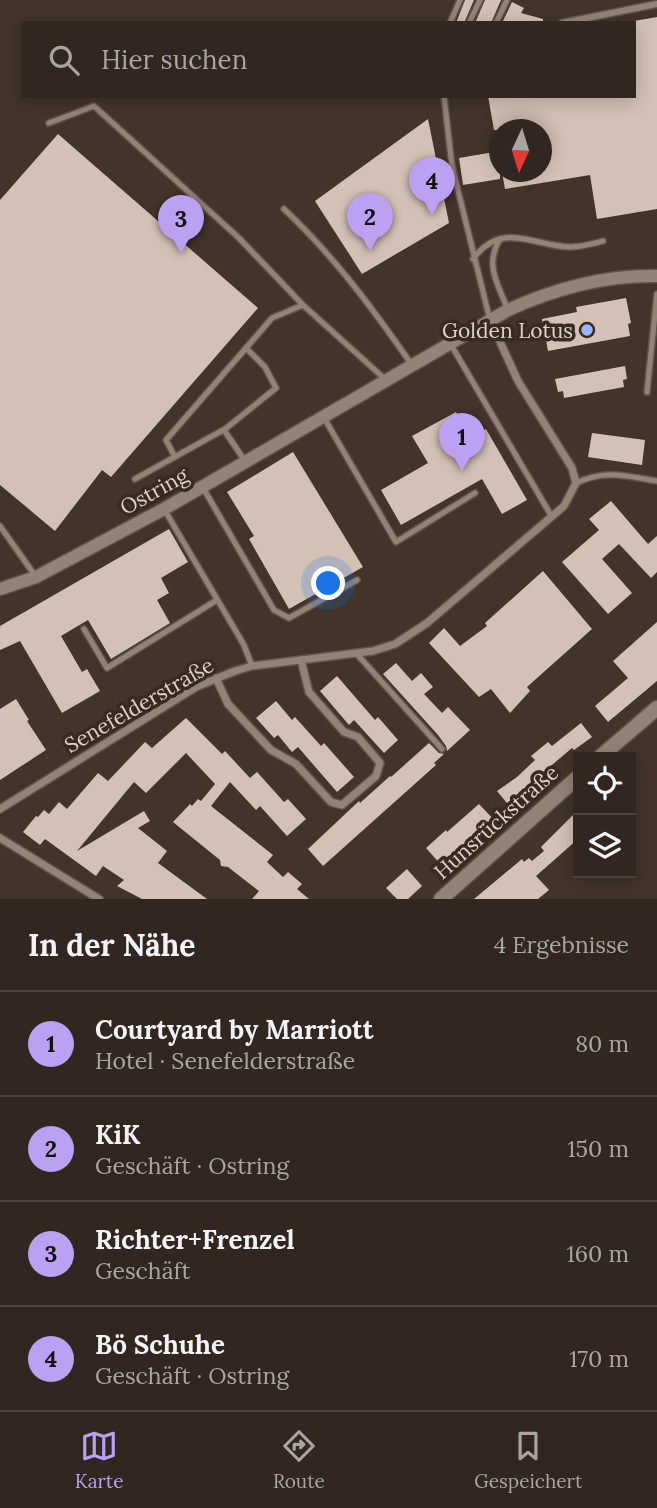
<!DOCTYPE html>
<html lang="de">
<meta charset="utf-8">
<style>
:root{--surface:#322720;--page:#3d332d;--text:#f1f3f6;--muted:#a8a5a5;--line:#4d443e;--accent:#bca0f2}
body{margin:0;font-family:Lora,serif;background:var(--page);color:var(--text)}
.controls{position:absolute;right:21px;bottom:21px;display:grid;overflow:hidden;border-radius:0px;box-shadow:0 4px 18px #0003}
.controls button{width:63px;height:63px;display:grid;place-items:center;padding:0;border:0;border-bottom:2px solid var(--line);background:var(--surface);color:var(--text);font:35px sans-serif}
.compass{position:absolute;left:489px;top:119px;width:63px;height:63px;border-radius:50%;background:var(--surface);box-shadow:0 4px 18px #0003;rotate:184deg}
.you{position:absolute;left:329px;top:584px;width:24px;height:24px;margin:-18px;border:5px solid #fff;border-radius:50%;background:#1a73e8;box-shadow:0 0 0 10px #1a73e833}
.badge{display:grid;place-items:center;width:46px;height:46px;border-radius:50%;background:var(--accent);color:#111;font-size:23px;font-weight:700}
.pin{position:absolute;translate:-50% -58px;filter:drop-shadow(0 2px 4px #0008)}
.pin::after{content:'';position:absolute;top:37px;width:24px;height:21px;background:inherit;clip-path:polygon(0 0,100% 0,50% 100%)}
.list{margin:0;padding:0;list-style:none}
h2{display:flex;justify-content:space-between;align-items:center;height:91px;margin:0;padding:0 28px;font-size:30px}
h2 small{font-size:23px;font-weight:400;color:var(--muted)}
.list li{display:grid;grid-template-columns:46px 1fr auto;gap:21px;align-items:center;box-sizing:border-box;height:105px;padding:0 28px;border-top:2px solid var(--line)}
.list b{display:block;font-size:26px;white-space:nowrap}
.list p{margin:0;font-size:23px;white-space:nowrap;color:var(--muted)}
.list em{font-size:23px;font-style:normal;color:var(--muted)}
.icon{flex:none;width:38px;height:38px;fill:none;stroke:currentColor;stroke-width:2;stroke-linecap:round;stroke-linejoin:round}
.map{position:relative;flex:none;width:657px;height:899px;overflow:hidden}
.search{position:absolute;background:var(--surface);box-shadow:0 4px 18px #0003;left:21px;right:21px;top:21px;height:77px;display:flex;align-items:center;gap:18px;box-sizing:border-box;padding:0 24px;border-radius:0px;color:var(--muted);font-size:26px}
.sheet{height:511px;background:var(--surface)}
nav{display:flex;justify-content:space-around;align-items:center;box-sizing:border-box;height:98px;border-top:2px solid var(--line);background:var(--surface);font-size:19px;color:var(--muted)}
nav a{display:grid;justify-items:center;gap:4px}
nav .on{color:var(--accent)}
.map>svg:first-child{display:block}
.building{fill:#d3c1b5}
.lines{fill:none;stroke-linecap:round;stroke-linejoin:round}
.service-casing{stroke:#5f534a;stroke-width:8}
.pedestrian-casing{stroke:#5f534a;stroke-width:9}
.minor-casing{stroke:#5f534a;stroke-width:10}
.tertiary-casing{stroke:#5f534a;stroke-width:15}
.secondary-casing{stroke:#5f534a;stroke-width:17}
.service{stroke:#938377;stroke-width:5}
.pedestrian{stroke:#938377;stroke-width:6}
.minor{stroke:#938377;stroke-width:7}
.tertiary{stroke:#938377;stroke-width:12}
.secondary{stroke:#938377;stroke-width:14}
.poi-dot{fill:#98b5fd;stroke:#382a20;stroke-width:2.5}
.labels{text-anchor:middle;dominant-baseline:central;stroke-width:7;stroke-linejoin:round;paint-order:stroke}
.poi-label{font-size:21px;fill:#dcd2cc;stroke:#382a20;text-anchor:end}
.street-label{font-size:21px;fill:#dcd2cc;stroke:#382a20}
</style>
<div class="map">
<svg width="657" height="899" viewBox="0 0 657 899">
<rect width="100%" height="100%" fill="#42342a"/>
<g class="building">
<polygon points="465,0 474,0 464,23 456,23"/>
<polygon points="485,0 501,0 491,23 475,23"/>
<polygon points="512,2 524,8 521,13 543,19 543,23 502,23"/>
<polygon points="657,17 657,209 597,219 590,175 505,189 502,172 542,172 542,130 494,130 488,96 634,96 634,21"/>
<polygon points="428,119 449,223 362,274 315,201"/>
<polygon points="58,134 258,308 111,477 102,470 55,531 0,485 0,200"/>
<polygon points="500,151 500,179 463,185 459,158"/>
<polygon points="626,298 631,323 628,324 630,336 548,351 542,319 577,312 576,307"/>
<polygon points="625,366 627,379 623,380 624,387 564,398 563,391 558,392 555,379"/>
<polygon points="456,412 470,437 486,429 527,500 502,514 482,479 401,525 381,490 428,463 412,436"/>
<polygon points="592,433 645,440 642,465 588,457"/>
<polygon points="293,452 363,567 289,609 249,539 254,536 227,492"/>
<polygon points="611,501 648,544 657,536 657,572 651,578 619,544 602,559 632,593 608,614 562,562 599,530 589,519"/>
<polygon points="169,529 188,562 161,578 169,593 157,600 170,623 111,659 88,620 61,636 82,672 87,669 100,691 62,713 20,641 0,650 0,626"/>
<polygon points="543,571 592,629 527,687 530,691 510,713 491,689 479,697 429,643 444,628 460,646 487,626 485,623"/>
<polygon points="657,622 657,681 608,722 595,706 628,678 613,661"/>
<polygon points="396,663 412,681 421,673 433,687 424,694 442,713 448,707 470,730 447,751 446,746 438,735 383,674"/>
<polygon points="337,676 375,720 378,717 398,740 384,753 354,720 349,725 320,691"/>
<polygon points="16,699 29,720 27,721 46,750 0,780 0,709"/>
<polygon points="276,701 292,720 295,717 321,746 324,743 354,777 337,792 298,747 292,752 278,735 274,738 256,718"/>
<polygon points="186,718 222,754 225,751 250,778 257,772 284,802 288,799 306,819 287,836 260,806 256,810 230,782 211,806 273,855 267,862 283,877 288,872 302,884 297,889 309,899 252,899 259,891 228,867 221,866 220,860 173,822 190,804 192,806 198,799 201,801 215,784 186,753 146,793 134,782 77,851 144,811 150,821 138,828 167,851 158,863 207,899 142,899 117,886 124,880 103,866 96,876 45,839 40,845 23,832 36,816 38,817 44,810 49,814 59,802 67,809 98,773 108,781 145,742 152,748"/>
<polygon points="581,723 592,737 574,750 572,748 540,775 526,790 529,794 511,808 497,791 517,777 535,760 531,756 548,742 552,746"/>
<polygon points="429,743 439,753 444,754 434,763 436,765 323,866 308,849 359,801 360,803 390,776 391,777"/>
<polygon points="479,804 496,822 443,867 426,848 446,830 447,832"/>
<polygon points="578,810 578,839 536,876 549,890 538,899 474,899 522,859 524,862 529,858 532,861 544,851 541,847"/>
<polygon points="407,869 422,886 408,899 397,899 386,888"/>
</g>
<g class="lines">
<g class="service-casing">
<g id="service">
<polyline points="450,23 460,0"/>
<polyline points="469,23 480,0"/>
<polyline points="496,23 507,0"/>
<polyline points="444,96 452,166 490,320"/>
<polyline points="49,123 94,106 239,238 303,305"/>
<path d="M284,209C334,256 373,309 412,365"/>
<path d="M500,239C484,265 498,284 508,310"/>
<path d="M473,259C502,220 533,246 570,247C581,247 592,244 603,241"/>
<polyline points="450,343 552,517"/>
<polyline points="647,392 657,294"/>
<polyline points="323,416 396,542 475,493"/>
<polyline points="175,457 166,440 246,348"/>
<polyline points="245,461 224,430 276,388 265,367 246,348 272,318 303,305 386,380"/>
<polyline points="135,479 225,429"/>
<path d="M576,483C607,469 625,476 657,481"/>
<polyline points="202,486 274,610 289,618 357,580"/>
<polyline points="164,509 244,645 252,666"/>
<polyline points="0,526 36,577"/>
<polyline points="84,629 107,668 217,600"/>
<polyline points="356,653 442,749"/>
</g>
</g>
<g class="pedestrian-casing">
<polyline id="pedestrian" points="562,23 657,4"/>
</g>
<g class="minor-casing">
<g id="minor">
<polyline points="216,678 228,704 271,750 296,764 331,802 342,805 376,776 380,763 358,737 344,732 309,692 301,660"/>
<polyline points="0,809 196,687 235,671 252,666 373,651 395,644 427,623 564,506 576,483 572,468 518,381 490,320"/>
<polyline points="0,838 99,899"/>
</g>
</g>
<g class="tertiary-casing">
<path id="tertiary" d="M0,589L36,577L164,509L508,310C556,288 604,275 657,276"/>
</g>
<g class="secondary-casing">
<g id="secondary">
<polyline points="600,757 657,708"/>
<polyline points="441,899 578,777"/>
</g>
</g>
<use href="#service" class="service"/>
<use href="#pedestrian" class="pedestrian"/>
<use href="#minor" class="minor"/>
<use href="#tertiary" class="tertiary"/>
<use href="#secondary" class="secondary"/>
</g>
<circle class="poi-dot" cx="587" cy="330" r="7"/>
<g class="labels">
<g class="poi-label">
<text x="573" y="330">Golden Lotus</text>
</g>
<g class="street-label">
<text transform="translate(154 491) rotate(-29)">Ostring</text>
<text transform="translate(139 705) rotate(-30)">Senefelderstraße</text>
<text transform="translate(496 822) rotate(-42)">Hunsrückstraße</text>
</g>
</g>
</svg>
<div class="controls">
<button><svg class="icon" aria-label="locate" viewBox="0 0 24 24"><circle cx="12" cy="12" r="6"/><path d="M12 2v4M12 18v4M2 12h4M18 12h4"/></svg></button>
<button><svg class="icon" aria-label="layers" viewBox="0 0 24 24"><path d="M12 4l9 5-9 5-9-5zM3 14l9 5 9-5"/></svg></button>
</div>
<svg class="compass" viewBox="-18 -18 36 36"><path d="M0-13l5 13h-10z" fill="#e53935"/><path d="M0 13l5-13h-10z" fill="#a8a5a5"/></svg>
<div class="you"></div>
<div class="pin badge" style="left:462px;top:471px">1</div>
<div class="pin badge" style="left:370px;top:251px">2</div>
<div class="pin badge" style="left:181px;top:253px">3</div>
<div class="pin badge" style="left:432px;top:215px">4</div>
<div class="search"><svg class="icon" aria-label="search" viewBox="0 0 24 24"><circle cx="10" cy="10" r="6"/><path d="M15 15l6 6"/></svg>Hier suchen</div>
</div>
<section class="sheet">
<h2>In der Nähe<small>4 Ergebnisse</small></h2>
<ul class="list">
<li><span class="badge">1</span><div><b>Courtyard by Marriott</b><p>Hotel · Senefelderstraße</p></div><em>80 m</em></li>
<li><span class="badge">2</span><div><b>KiK</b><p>Geschäft · Ostring</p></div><em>150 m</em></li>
<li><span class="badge">3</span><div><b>Richter+Frenzel</b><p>Geschäft</p></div><em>160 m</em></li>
<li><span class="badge">4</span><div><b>Bö Schuhe</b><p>Geschäft · Ostring</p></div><em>170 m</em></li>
</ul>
</section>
<nav>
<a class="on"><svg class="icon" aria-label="map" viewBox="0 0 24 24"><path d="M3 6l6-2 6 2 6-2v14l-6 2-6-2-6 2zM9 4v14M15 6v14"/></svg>Karte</a>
<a><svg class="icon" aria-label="directions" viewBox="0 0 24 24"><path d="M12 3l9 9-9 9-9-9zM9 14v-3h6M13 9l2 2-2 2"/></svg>Route</a>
<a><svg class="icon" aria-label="saved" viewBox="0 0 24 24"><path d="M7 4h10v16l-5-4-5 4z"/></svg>Gespeichert</a>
</nav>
